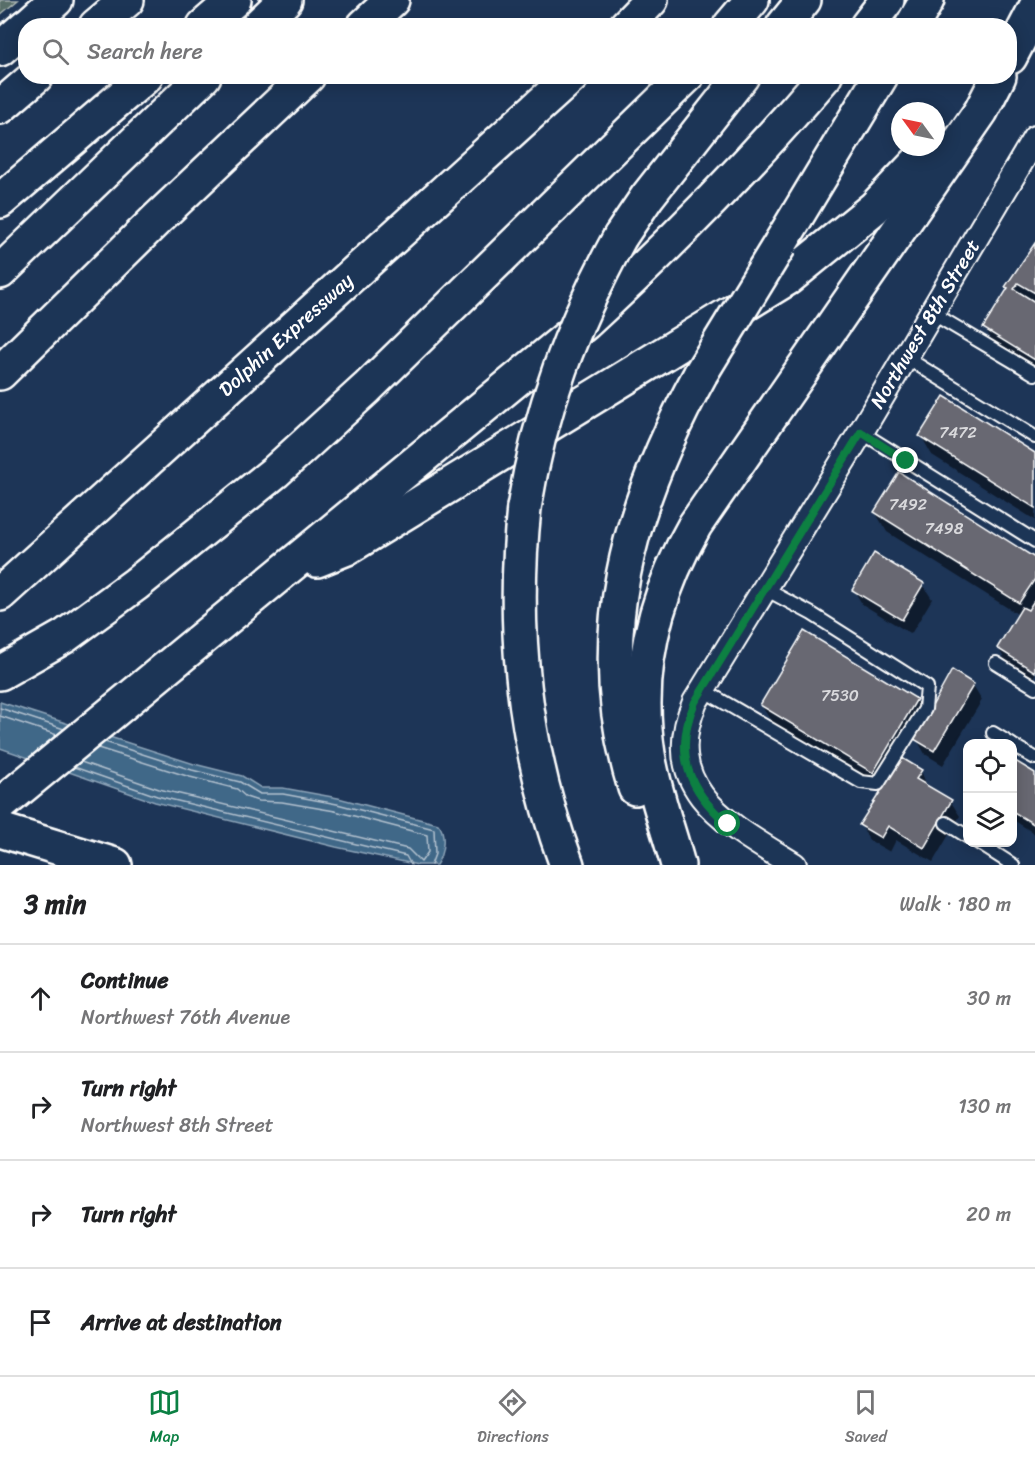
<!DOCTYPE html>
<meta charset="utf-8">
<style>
:root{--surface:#fff;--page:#f6f6f6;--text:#202124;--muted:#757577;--line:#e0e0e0;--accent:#0b8043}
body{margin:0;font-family:Sriracha,sans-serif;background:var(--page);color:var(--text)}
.controls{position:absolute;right:18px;bottom:18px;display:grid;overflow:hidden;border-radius:12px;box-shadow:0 3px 15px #0003}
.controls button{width:54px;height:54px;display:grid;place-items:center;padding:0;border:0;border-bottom:2px solid var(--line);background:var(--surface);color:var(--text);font:30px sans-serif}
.compass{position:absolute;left:891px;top:102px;width:54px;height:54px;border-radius:50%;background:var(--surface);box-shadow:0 3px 15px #0003;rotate:303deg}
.stop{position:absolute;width:18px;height:18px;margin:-14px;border:4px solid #0b8043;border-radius:50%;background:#fff}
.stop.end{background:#0b8043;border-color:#fff;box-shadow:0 2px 6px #0008}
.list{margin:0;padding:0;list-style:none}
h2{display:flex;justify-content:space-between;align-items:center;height:78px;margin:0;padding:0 24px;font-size:26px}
h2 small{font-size:20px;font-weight:400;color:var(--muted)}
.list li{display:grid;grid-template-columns:39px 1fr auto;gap:18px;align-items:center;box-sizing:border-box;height:108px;padding:0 24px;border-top:2px solid var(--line)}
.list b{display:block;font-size:22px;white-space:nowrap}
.list p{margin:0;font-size:20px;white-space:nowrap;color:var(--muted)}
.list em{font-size:20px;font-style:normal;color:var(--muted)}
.icon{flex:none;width:33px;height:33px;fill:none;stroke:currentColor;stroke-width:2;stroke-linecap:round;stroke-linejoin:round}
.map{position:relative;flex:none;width:1035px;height:865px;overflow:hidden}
.search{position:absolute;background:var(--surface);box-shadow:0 3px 15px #0003;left:18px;right:18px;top:18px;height:66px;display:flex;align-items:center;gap:15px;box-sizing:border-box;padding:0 21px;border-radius:24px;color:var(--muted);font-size:22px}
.sheet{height:510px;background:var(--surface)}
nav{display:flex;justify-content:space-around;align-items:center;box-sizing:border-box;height:84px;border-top:2px solid var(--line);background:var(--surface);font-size:16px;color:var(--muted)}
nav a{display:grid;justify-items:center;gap:3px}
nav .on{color:var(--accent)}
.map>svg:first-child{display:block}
.green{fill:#596e69;stroke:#acb6b4;stroke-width:1.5}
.water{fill:#416788;stroke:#8da4b8;stroke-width:1.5}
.shadow{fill:#0007}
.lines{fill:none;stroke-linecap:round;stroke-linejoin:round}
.shore{stroke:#b3c2cf;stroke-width:1.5}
.building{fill:#686872;stroke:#fff;stroke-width:1.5}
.service-casing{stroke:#fff;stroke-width:16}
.minor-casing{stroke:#fff;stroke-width:28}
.motorway-casing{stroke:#fff;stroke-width:38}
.service{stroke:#1d3557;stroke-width:12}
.minor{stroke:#1d3557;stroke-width:24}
.motorway{stroke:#1d3557;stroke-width:33}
.motorway-bridge-casing{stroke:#fff;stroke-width:38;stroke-linecap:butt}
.motorway-bridge{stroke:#1d3557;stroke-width:33}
.route{stroke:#0b8043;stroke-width:8}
.labels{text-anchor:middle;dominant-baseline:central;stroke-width:4.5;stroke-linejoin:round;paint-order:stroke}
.number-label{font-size:16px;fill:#d9d9dc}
.street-label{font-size:20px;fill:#fff;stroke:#1d3557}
</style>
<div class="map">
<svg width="1035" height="865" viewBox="0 0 1035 865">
<rect width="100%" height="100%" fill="#1d3557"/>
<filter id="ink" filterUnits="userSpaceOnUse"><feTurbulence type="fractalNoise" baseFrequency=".0167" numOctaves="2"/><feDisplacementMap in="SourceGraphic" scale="12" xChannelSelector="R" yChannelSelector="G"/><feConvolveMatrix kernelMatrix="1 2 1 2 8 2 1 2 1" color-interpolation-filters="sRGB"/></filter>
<g filter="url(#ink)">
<polygon class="green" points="0,0 18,0 0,15"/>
<path class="water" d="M0,702L194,764L242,776L261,788H283L338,798L438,824C447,834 443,855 436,865H418L336,847L155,802L0,748Z"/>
<g class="shadow">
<polygon points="1035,246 1035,372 996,348 985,328 1009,290 1007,287"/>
<polygon points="921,436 1035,455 1035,520 932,455"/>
<polygon points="875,512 1035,560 1035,683 1010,668 998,648 1019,615 887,532"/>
<polygon points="875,555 923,585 932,599 911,634 862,604 854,590"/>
<polygon points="973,685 982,700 943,765 925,754 916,738 902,760 921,771 928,788 951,802 960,816 933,862 896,840 890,852 869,840 861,825 883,791 773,724 761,705 916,700 927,719"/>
<polygon points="1012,760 1035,775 1035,834 1012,819"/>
</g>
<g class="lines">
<g class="shore">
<polyline points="0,708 64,729"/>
<polyline points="0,716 57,735"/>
<polyline points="105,742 192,770 240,782 260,794 283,794 337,804 434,829 435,854 431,865"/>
<polyline points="81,762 159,789 408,849 421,862 428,852 427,835 335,811 282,802 258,801 246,797 237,789 190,777 98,748"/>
<polyline points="74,767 157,796 406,856 411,865"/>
</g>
</g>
<g class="building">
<polygon points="1035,243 1035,293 1018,283 1014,289 1035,302 1035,360 983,328 1008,288 1005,287"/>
<polygon points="944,396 1035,453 1035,508 919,436"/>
<polygon points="899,472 1035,558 1035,579 1019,603 874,512"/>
<polygon points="874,553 924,583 902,620 852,590"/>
<polygon points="1035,599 1035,672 997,648 1022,607 1028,610"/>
<polygon points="804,631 917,699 873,773 760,705"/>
<polygon points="952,670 974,684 934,751 914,739"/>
<polygon points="902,758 922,770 916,779 952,800 924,848 888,826 881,838 859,825"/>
<polygon points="1012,759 1035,773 1035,825 1012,811"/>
</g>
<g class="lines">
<g class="service-casing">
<g id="service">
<polyline points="932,313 1035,374"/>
<polyline points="905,357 1035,437"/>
<polyline points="861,432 1035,541"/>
<polyline points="996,663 1035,687"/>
<polyline points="703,690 861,782 878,784 925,709 927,687 812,614 765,589"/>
<polyline points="993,733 1011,744"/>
<polyline points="1012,745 1035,758"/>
<polyline points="946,823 968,837"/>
<polyline points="977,842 1013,865"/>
</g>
</g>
<g class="minor-casing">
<path id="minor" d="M794,865C731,826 657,790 695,702L861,432L1035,138"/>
</g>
<g class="motorway-casing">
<g id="motorway">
<polyline points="27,26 56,0"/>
<polyline points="96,26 127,0"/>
<polyline points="204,26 234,0"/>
<polyline points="258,26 285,0"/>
<polyline points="364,26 392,0"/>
<polyline points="626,26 651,0"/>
<polyline points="730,26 752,0"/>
<polyline points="783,26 804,0"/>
<polyline points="867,26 887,0"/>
<polyline points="912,26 927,0"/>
<polyline points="0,49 26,26"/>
<polyline points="1010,57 1035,9"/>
<polyline points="0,107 36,76"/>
<polyline points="0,201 146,76"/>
<polyline points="620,237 647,197 742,76"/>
<polyline points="780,244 881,76"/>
<polyline points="0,272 204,76"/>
<polyline points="0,373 157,219 308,76"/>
<path d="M524,508C511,631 524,750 567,865"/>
<polyline points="317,560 347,548 788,278 874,208 932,147"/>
<polyline points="0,594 572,76"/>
<polyline points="0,673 65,636 136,584 275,472 367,388 687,76"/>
<path d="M635,788C589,639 628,506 701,373"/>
<path d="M0,805L585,323C670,245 750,164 825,76"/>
<polyline points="0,830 115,865"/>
<path d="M678,865C668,828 654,792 648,754C635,673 655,595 695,525L981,111L999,76"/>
</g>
</g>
<use href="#service" class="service"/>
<use href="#minor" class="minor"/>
<use href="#motorway" class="motorway"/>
<g class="motorway-bridge-casing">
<g id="motorway-bridge">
<polyline points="701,373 780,244"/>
<path d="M524,508C540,409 572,325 620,237"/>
</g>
</g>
<use href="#motorway-bridge" class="motorway-bridge"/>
</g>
</g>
<g class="lines" filter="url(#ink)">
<path class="route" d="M728,824C688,790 673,753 695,702L861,432L906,461"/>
</g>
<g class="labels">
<g class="number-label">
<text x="958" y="432">7472</text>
<text x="908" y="504">7492</text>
<text x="944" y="528">7498</text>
<text x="840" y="695">7530</text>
</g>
<g class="street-label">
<text transform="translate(925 324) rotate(-59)">Northwest 8th Street</text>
<text transform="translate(286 335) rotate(-42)">Dolphin Expressway</text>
</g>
</g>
</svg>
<div class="controls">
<button><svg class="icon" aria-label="locate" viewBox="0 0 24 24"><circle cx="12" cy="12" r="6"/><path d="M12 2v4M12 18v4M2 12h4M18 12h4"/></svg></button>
<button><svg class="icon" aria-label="layers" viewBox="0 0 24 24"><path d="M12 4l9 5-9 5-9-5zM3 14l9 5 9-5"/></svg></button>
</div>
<svg class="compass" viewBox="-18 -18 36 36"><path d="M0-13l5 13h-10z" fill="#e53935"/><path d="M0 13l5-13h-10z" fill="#757577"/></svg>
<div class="stop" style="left:728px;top:824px"></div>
<div class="stop end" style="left:906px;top:461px"></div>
<div class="search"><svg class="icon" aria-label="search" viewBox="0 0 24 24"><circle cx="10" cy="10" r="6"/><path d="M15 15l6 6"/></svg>Search here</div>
</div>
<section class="sheet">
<h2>3 min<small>Walk · 180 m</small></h2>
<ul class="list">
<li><svg class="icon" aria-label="ahead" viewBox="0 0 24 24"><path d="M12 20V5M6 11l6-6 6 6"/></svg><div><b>Continue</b><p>Northwest 76th Avenue</p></div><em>30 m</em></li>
<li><svg class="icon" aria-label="right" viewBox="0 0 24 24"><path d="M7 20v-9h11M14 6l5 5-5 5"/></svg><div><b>Turn right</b><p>Northwest 8th Street</p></div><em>130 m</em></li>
<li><svg class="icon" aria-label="right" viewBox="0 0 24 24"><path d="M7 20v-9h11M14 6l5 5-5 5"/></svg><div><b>Turn right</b></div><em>20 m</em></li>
<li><svg class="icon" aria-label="arrive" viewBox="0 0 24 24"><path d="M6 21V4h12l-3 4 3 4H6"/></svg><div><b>Arrive at destination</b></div></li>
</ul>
</section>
<nav>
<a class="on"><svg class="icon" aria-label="map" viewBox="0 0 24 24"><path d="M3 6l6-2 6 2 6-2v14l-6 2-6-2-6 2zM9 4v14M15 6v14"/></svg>Map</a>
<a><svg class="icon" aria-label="directions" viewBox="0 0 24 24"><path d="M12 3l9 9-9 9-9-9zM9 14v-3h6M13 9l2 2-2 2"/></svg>Directions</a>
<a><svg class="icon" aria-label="saved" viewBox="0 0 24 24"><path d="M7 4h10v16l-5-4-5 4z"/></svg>Saved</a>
</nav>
